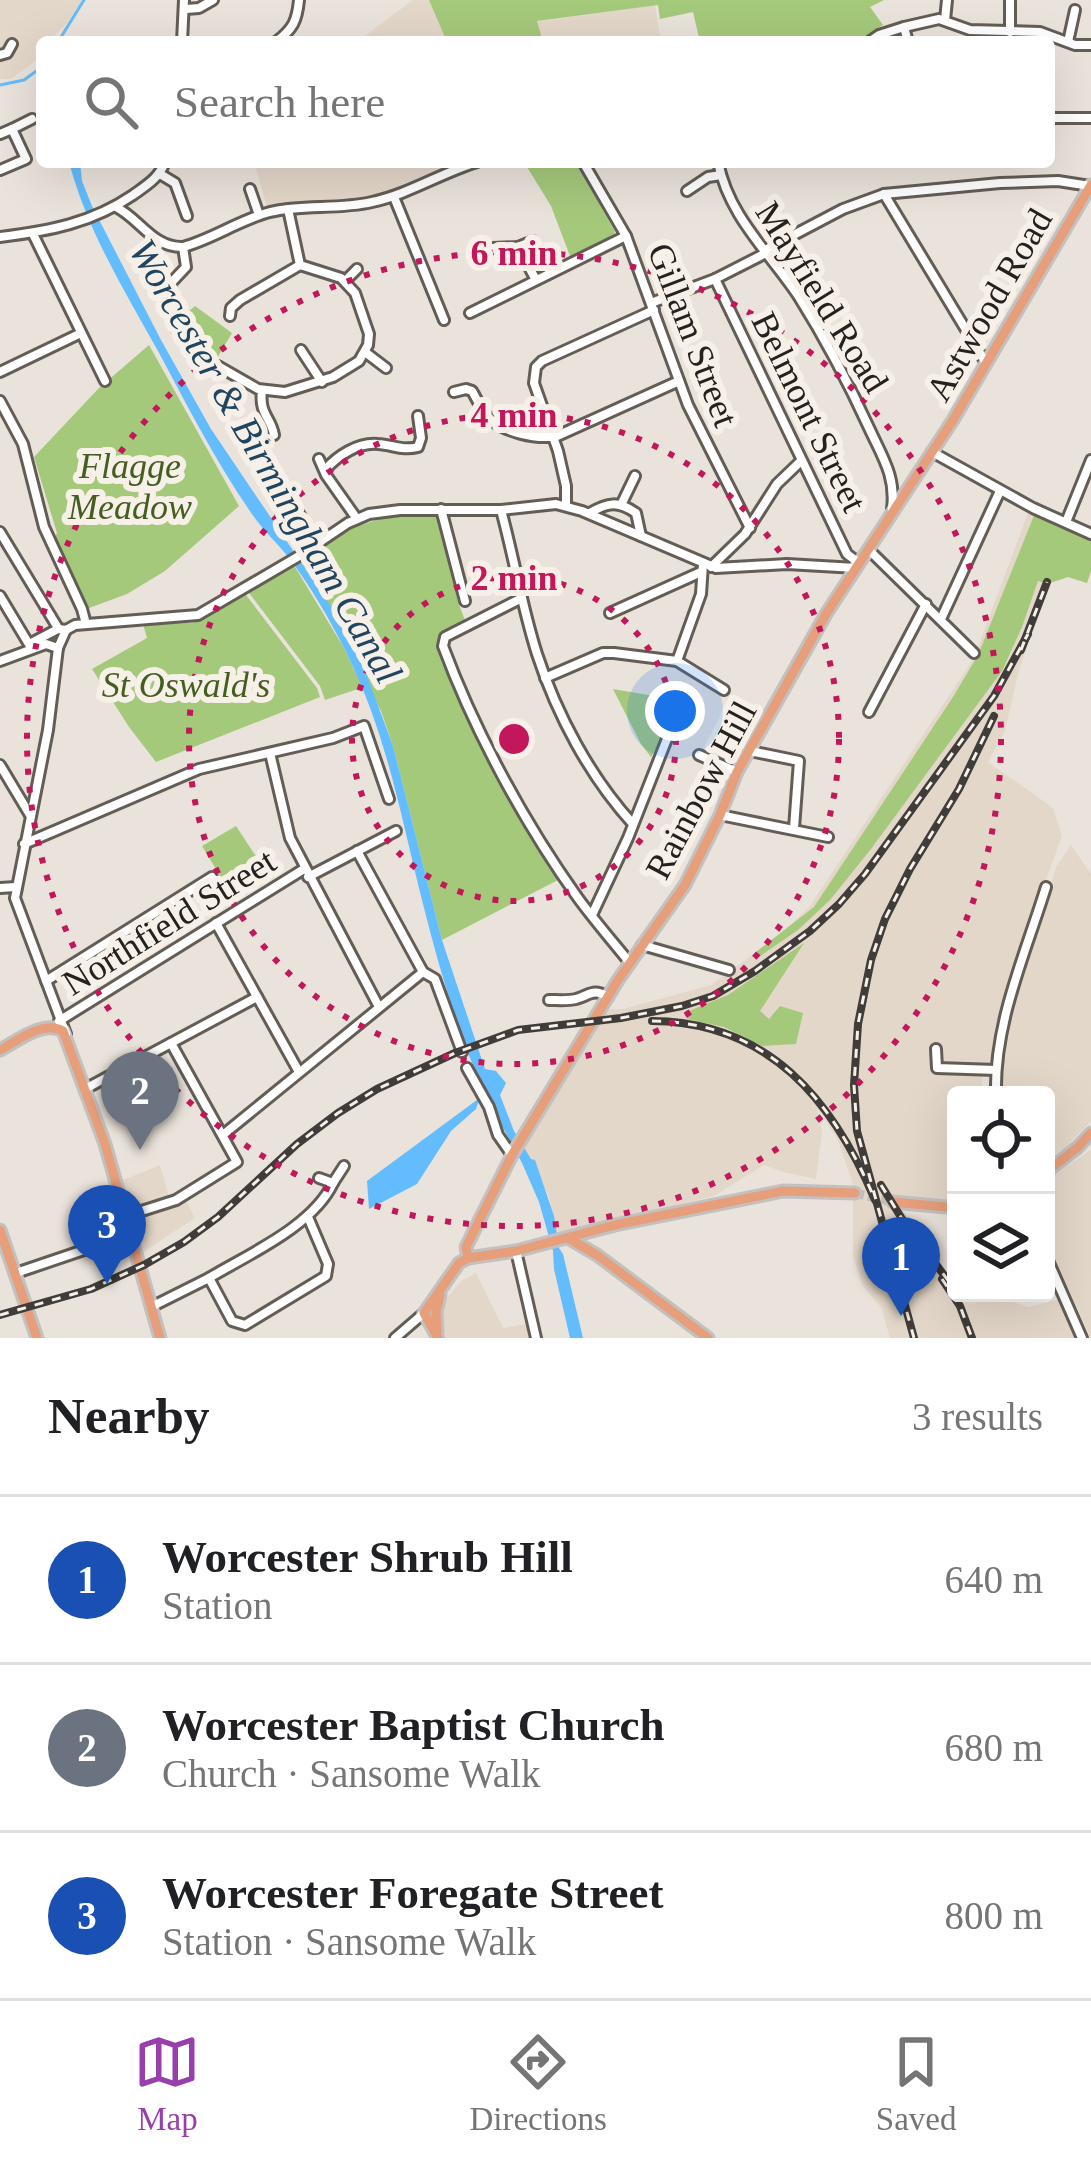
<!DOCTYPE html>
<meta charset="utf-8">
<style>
:root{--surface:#fff;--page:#f2f2f2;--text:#202124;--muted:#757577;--line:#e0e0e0;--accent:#983fab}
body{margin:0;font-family:"Times New Roman",serif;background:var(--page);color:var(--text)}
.controls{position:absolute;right:36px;bottom:36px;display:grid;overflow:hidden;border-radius:12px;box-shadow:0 12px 48px #0002}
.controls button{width:108px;height:108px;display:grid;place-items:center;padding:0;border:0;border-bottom:3px solid var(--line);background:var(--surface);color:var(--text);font:60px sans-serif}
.you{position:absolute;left:675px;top:711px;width:42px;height:42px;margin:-30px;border:9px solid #fff;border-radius:50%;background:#1a73e8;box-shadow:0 0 0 18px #1a73e833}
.badge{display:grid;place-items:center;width:78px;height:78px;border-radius:50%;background:var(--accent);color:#fff;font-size:39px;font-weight:700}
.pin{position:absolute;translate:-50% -99px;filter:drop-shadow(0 3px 6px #0008)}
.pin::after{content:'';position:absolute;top:63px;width:42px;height:36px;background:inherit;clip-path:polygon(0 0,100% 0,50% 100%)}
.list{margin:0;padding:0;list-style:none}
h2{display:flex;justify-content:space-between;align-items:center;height:156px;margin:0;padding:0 48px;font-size:51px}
h2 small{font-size:39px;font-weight:400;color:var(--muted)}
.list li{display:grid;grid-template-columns:78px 1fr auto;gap:36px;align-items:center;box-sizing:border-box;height:168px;padding:0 48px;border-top:3px solid var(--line)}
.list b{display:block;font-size:45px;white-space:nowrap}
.list p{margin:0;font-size:39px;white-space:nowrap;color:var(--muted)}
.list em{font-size:39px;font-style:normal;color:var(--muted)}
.icon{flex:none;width:66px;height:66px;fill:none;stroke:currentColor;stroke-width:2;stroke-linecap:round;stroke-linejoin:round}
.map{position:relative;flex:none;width:1091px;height:1338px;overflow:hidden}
.search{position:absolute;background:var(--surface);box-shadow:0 12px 48px #0002;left:36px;right:36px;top:36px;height:132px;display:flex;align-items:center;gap:30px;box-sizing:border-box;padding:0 42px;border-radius:12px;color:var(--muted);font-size:45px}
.sheet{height:660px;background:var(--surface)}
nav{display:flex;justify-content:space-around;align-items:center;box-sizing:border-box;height:168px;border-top:3px solid var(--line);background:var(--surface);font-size:33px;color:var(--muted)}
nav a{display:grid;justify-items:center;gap:6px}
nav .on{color:var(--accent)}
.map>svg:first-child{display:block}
.built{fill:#e3d7c9}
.green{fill:#a5c97b}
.water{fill:#63bcfe}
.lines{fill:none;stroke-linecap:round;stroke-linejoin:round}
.stream{stroke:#63bcfe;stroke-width:3}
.major-tunnel{stroke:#c2bcb5;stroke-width:9;stroke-dasharray:9 4.5;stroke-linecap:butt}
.minor-casing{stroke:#635d56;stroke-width:14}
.major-casing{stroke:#c2c1c0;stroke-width:15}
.minor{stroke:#fff;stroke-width:8}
.major{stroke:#e69e7b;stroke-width:9}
.rail-casing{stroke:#3f3c39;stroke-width:8}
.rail{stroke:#f7f0e8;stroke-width:3;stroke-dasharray:9;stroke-linecap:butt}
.ring{fill:none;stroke:#c2185b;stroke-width:6;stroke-dasharray:6 12}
.labels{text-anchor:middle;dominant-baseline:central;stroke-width:12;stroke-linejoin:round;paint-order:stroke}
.street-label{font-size:36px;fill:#24211f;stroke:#f7f0e8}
.park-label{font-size:36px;font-style:italic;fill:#445e20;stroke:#f7f0e8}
.water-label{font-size:39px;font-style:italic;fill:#204561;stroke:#f7f0e8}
.centre{fill:#c2185b;stroke:#f7f0e8;stroke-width:6}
.ring-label{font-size:36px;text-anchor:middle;font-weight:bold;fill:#c2185b;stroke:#f7f0e8;stroke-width:12;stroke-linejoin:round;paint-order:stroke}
</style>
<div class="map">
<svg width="1091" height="1338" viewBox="0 0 1091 1338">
<rect width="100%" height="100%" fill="#eae3db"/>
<g class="built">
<polygon points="0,0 83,0 67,23 48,42 42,42 42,56 11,79 0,79"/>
<polygon points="413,0 429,0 447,42 357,42"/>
<polygon points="655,5 661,42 543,42 536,22"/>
<polygon points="254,162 467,162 435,173 397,193 346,203 282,204 267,207"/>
<polygon points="1029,510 1091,539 1091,571 1087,583 1068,577 1047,584 1018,674 1005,731 988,762 1053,808 1062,836 1001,1004 989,1075 982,1076 982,1095 956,1095 956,1200 893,1196 956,1287 956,1293 986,1293 1028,1307 1060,1299 1078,1338 890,1338 881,1307 863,1286 853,1256 853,1184 837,1138 817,1108 822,1132 816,1179 786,1173 764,1165 714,1196 557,1233 549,1197 524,1149 607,1009 623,1009 711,985 781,934 810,906 974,658"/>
<polygon points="1071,845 1091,874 1091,1121 1065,1148 1046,1160 1046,1095 1005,1095 1002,1076 1013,1011 1056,867"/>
<polygon points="1091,1150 1091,1338 1046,1239 1046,1180"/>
<polygon points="160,1165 169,1197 182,1193 195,1218 143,1252 123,1180"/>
<polygon points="476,1273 503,1328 526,1324 529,1338 447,1338 442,1327 442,1304 460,1282"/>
</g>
<g class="green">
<polygon points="429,0 884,0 870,7 883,25 856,42 700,42 693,12 660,19 658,5 537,21 543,42 447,42"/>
<polygon points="524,162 576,162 615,232 613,237 570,256 551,206"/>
<polygon points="195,306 232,333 213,365 198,344 186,356 168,329"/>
<polygon points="149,345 239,506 165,571 127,594 89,608 55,538 57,533 34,457 99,388"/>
<polygon points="1035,513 1091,539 1091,571 1087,583 1068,577 1047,584 1038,581 1022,627 1002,671 871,849 830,900 798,930 756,959 756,952 814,907 953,697 978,655"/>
<polygon points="390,516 438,516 458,602 466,623 439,635 439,649 471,726 558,880 442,940 393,746 381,711 299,562 354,527"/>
<polygon points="292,562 344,648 362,686 358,689 325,700 320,686 246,589"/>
<polygon points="243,591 317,688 320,697 156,762 129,727 92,669 147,638 143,624 192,623 205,617"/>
<polygon points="613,689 672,699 660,742 651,757 641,744"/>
<polygon points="236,826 257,858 222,879 202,846"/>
<polygon points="804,943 760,1011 769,1019 780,1006 803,1013 796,1044 762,1046 724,1027 687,1019 689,1011 728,995"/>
</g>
<path class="water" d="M69,162H80L82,181L92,206L161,340L211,429L342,623L364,668L393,746L442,940L485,1069L496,1071L506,1083L500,1095L514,1131L531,1159L535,1160L554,1216L559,1248L563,1254L583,1338H570L554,1269L553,1251L539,1202L522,1163L487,1098L478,1103L476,1109L451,1131L417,1184L369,1209L367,1181L485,1094C458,1033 439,968 423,904C400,814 388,737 346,652C330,620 311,587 289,558C278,544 265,532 254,517C217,464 188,407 158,351C124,290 87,230 69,162Z"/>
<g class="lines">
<g class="stream">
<polyline points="58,42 84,0"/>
<polyline points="0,85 24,80 42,67"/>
</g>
<polyline class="major-tunnel" points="855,1193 893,1202"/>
<g class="minor-casing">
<g id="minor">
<polyline points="1010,0 1010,32"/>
<polyline points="186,9 199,8 213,0"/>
<polyline points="945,20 947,0"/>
<polyline points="904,27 908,42"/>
<polyline points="182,42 184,0"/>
<path d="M276,42C293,29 297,21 299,0"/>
<polyline points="869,42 879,35 904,27 939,19 970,30 1040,32 1075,45 1091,45"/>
<polyline points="1068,42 1075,10"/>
<polyline points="0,55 7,53 12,44"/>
<polyline points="1049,118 1091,118"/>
<polyline points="12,129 32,119"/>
<polyline points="0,134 12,129 26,159 0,170"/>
<polyline points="583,162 626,236 688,405 750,528"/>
<path d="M718,162C729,217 769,252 799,297C826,340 849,384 870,430C883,458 896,477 892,509"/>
<polyline points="160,174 175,183 187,216"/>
<polyline points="250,189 259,215"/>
<polyline points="687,191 708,177 721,175"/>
<polyline points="884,194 986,363"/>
<polyline points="394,197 444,320"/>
<path d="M116,207C140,219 153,248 183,247C213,239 239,220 270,212C303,204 338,210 372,202C409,194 441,173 477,162"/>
<polyline points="33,234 105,381"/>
<path d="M0,237C49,231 92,223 133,195C147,185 159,178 165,162"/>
<polyline points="518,247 536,280"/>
<polyline points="493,248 518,247 533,241"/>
<polyline points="715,279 847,554 859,563"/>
<polyline points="345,281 357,269"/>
<polyline points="170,284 186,267 183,247"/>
<polyline points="651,303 715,279 766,253 767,249 843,209 884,194 1000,183 1058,181 1090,186"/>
<polyline points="470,313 626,236"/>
<polyline points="230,316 231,308 240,300 300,265"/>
<polyline points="301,350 322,382"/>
<polyline points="365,352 386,368"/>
<polyline points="218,366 258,389 285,392 333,377 359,361 368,345 369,334 355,293 341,278 300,265 288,209"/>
<polyline points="0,372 79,334"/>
<path d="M262,390C259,415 271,417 274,435"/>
<path d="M454,392L466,389L472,391C477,399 481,410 488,417C503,432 536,440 557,436L679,381"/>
<polyline points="0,401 23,444 44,527 82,609 86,624"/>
<polyline points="932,452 1033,508 1091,534"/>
<polyline points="319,459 326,475 357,519"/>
<path d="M325,470C337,456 358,442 378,444C393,445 403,451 418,447L421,438L418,416"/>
<polyline points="622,503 635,476"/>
<polyline points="566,505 566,486 558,451 534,383 536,367 542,361 654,310"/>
<polyline points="441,509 465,601"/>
<path d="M501,510C514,558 522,607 537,654C557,715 590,777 633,824"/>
<polyline points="297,511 318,542"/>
<path d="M590,513C608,502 618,501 636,513L641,536"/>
<polyline points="1066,522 1091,460"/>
<polyline points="0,532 58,628"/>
<polyline points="869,550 974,653"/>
<polyline points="711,567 745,534 777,484 801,461"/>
<polyline points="0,596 30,646"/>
<path d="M522,598L445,637L443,646C475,732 525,824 578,898C594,920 613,942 630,963"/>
<polyline points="610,613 701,572"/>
<polyline points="941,619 1000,491"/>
<polyline points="66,630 58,648 48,730 15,898 66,1034"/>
<polyline points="31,647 33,642 58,629 66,630 75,625 198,615 299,556 348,523 369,514 400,510 501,510 556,504 582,511 716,568 787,564 856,568"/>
<polyline points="0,661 46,644 58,648"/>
<polyline points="677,661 701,594 703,564"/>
<polyline points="545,678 603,653 614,653 677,661 724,690"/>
<polyline points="869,712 926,604"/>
<polyline points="750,751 799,761 794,828"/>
<polyline points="270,753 290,838 379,1007"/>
<polyline points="699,755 737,772"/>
<polyline points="0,765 30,815"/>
<polyline points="720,815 828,837"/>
<polyline points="24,844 199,769 333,738 364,726 389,799"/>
<polyline points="357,851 423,972 435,979 462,1052"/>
<polyline points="308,877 396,831"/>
<polyline points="0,888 16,887"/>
<polyline points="592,915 628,838 676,716"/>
<polyline points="216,923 299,1072"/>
<polyline points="642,945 729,970"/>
<polyline points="46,981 212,877"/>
<path d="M549,1000C557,1000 568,1001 576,999C590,995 593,988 608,997"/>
<polyline points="59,1021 304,869"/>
<polyline points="936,1049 937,1068 996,1070"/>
<polyline points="467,1068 489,1107 498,1135 512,1155"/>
<polyline points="85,1089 257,997"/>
<path d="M996,1095C994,1023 1025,955 1046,887"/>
<polyline points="224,1134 423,972"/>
<polyline points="333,1183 344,1166"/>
<polyline points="126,1216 176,1200 237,1162 171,1043"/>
<polyline points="516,1251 536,1338"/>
<polyline points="1046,1256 1082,1338"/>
<polyline points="16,1273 131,1234"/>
<path d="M209,1278C249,1254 313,1226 333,1183L319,1178"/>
<polyline points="151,1307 209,1278 232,1321 245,1325 326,1276 328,1264 308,1217"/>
<polyline points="395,1338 424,1313"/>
</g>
</g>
<g class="major-casing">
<g id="major">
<path d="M0,1050C19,1040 43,1020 63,1031L105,1144L160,1338"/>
<polyline points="1046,1172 1077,1148 1091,1133"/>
<polyline points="893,1202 946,1207 956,1205"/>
<polyline points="0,1230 37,1338"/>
<polyline points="568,1238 597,1255 708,1338"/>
<polyline points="468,1258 516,1251 615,1225 783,1191 855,1193"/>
<polyline points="437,1332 436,1312 440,1295"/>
<polyline points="438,1338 424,1313 459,1263 468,1258 466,1247 512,1155 618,980 685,885 720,815 737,772 826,614 953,420 1091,185"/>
</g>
</g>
<use href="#minor" class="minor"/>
<use href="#major" class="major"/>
<g class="rail-casing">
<g id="rail">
<polyline points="1021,650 1047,582"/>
<path d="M652,1021C769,1022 833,1100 875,1200"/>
<polyline points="881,1185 904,1222 956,1291"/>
<polyline points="942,1279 960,1306 972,1338"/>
<polyline points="0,1315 91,1289 144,1265 184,1242 218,1217 297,1144 338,1113 377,1089 455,1053 518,1030 621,1018 682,1006 713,996 755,971 810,931 839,904 865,874 994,696 1028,634"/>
<polyline points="914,1338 857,1131 854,1085 858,1024 871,960 885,919 910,869 959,789 994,716"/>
</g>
</g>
<use href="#rail" class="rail"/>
</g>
<g class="ring">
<circle cx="514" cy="739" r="162"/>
<circle cx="514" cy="739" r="325"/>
<circle cx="514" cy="739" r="487"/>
</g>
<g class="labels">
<g class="street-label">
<text transform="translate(822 297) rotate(58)">Mayfield Road</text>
<text transform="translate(989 305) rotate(-60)">Astwood Road</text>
<text transform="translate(693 335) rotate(69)">Gillam Street</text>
<text transform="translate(809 412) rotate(64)">Belmont Street</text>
<text transform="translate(701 790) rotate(-62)">Rainbow Hill</text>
<text transform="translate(169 922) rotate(-32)">Northfield Street</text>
</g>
<g class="park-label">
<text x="130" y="466">Flagge<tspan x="130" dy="41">Meadow</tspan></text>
<text x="186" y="685">St Oswald's</text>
</g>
<g class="water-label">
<text transform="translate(266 461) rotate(60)">Worcester &amp; Birmingham Canal</text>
</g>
</g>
<circle cx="514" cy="739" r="18" class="centre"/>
<g class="ring-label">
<text x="514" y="265">6 min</text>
<text x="514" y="427">4 min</text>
<text x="514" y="590">2 min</text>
</g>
</svg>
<div class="controls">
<button><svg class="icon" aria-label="locate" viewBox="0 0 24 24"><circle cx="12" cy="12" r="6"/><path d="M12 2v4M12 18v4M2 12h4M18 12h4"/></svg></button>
<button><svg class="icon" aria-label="layers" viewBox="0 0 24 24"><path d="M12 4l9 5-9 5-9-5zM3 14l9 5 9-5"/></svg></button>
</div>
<div class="you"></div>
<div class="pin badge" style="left:901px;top:1316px;background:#1a4fb4">1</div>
<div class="pin badge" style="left:140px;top:1150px;background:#6b7280">2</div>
<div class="pin badge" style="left:107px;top:1284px;background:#1a4fb4">3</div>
<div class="search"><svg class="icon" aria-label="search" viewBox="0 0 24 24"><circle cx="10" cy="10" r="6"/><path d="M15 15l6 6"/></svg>Search here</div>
</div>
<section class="sheet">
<h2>Nearby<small>3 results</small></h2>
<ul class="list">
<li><span class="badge" style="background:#1a4fb4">1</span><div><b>Worcester Shrub Hill</b><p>Station</p></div><em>640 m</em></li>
<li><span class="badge" style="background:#6b7280">2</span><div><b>Worcester Baptist Church</b><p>Church · Sansome Walk</p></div><em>680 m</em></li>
<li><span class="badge" style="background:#1a4fb4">3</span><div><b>Worcester Foregate Street</b><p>Station · Sansome Walk</p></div><em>800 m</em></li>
</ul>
</section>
<nav>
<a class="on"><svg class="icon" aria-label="map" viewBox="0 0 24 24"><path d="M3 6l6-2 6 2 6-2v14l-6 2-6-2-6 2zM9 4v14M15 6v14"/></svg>Map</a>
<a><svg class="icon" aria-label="directions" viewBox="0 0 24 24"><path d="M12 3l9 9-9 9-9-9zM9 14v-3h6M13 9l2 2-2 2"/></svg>Directions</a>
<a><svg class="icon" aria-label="saved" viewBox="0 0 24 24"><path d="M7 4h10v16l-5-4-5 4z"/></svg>Saved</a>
</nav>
